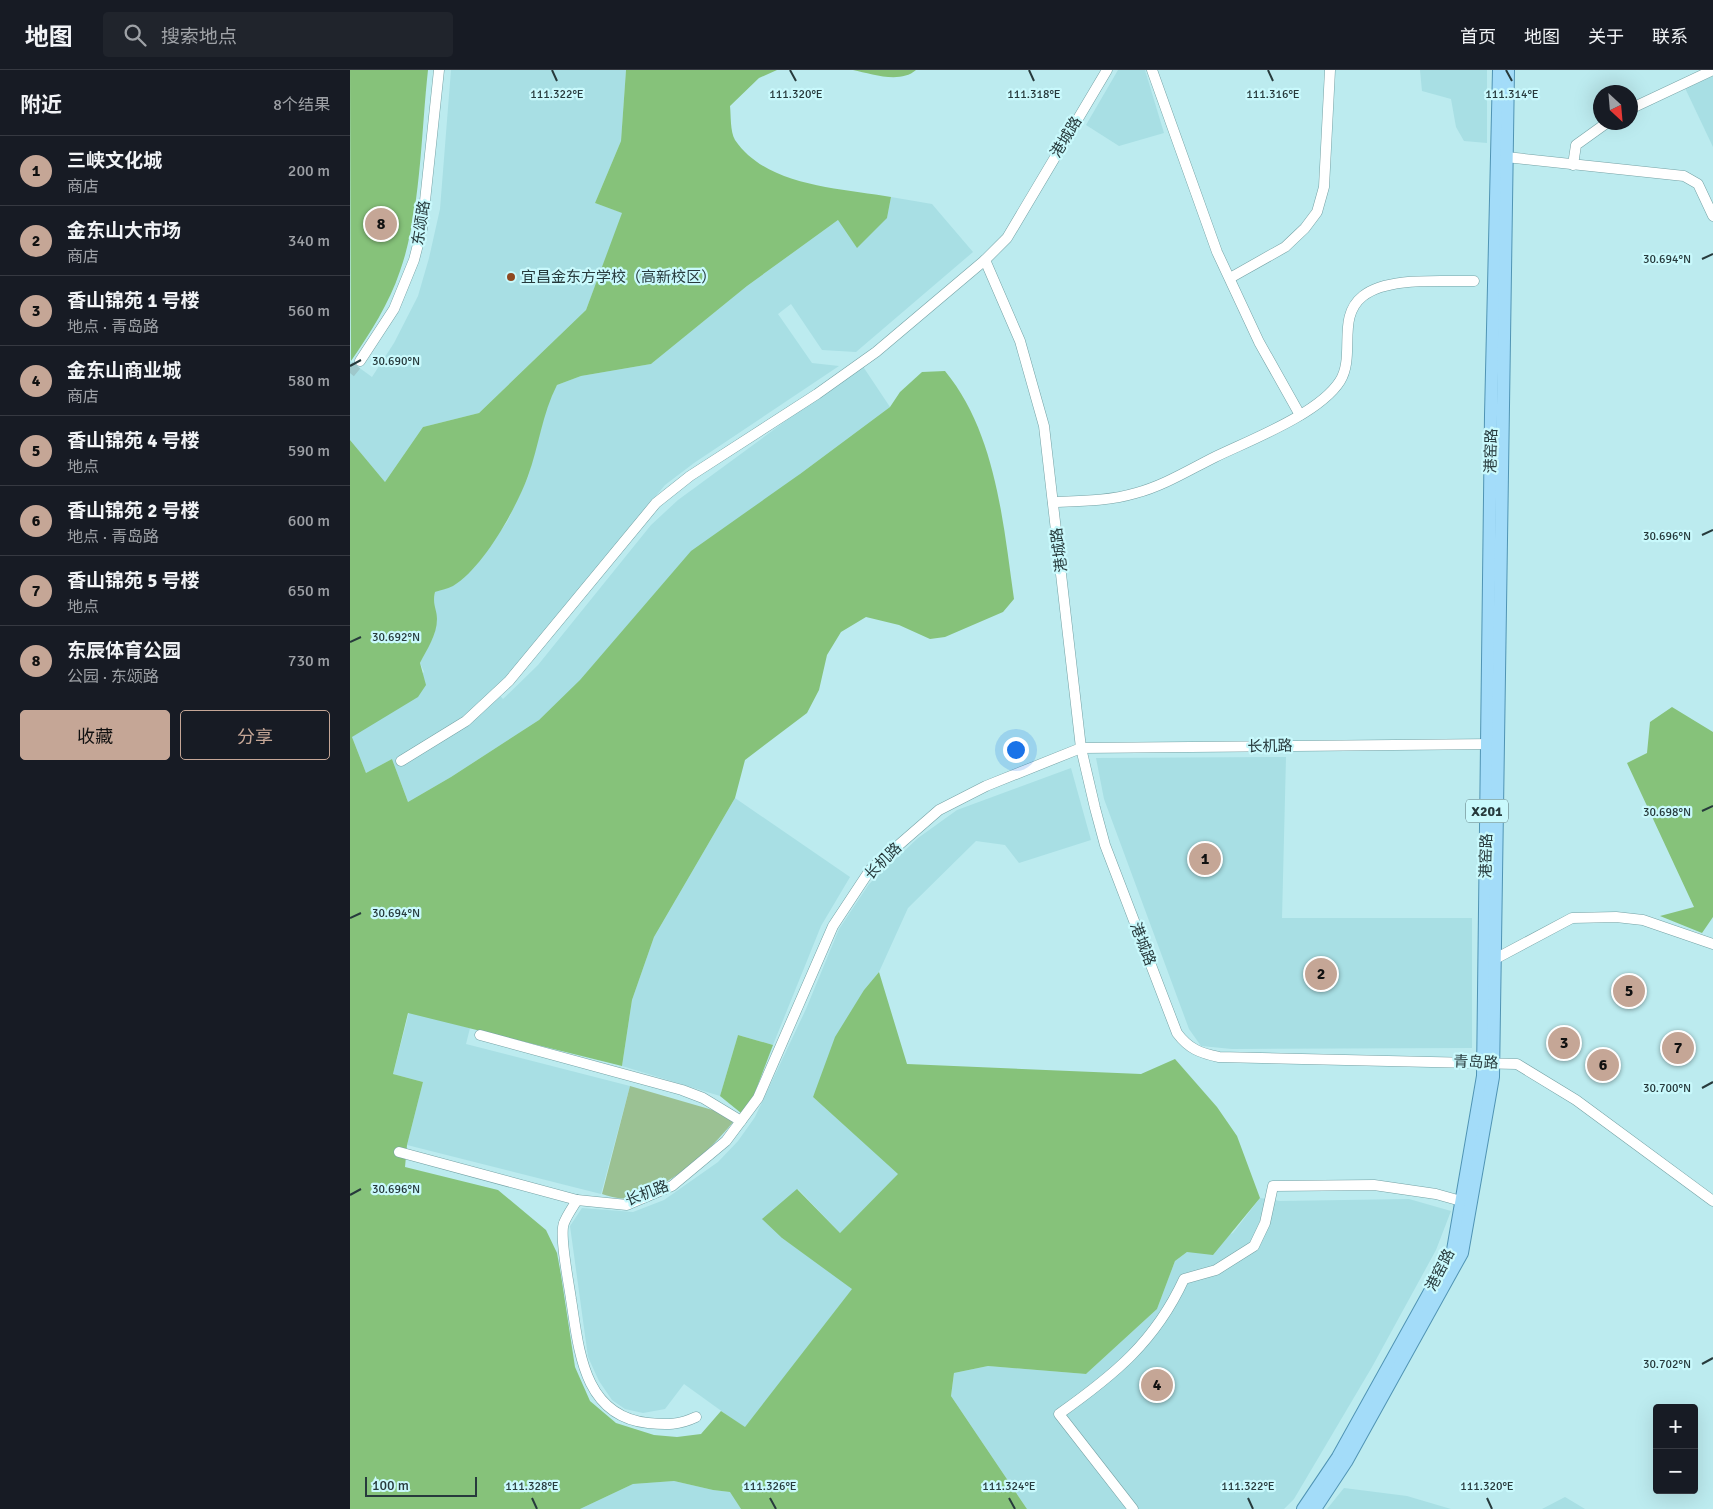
<!DOCTYPE html>
<html lang="zh">
<meta charset="utf-8">
<style>
:root{--surface:#171b24;--page:#20242c;--text:#f1f3f6;--muted:#9ea1a6;--line:#363941;--accent:#c5a696}
body{margin:0;font-family:Signika,"Noto Sans SC",sans-serif;background:var(--page);color:var(--text)}
.controls{position:absolute;right:15px;bottom:15px;display:grid;overflow:hidden;border-radius:5px;box-shadow:0 5px 20px #0002}
.controls button{width:45px;height:45px;display:grid;place-items:center;padding:0;border:0;border-bottom:1px solid var(--line);background:var(--surface);color:var(--text);font:25px sans-serif}
.compass{position:absolute;left:1243px;top:15px;width:45px;height:45px;border-radius:50%;background:var(--surface);box-shadow:0 5px 20px #0002;rotate:154deg}
.scale{position:absolute;left:15px;bottom:12px;width:112px;box-sizing:border-box;padding-left:5px;border:2px solid #273a3c;border-top:0;font-size:14px;line-height:18px;white-space:nowrap;color:#273a3c;-webkit-text-stroke:4px #c9f9fc;paint-order:stroke}
.you{position:absolute;left:665px;top:679px;width:18px;height:18px;margin:-12px;border:4px solid #fff;border-radius:50%;background:#1a73e8;box-shadow:0 0 0 8px #1a73e833}
.badge{display:grid;place-items:center;width:32px;height:32px;border-radius:50%;background:var(--accent);color:#111;font-size:16px;font-weight:700}
.pin{position:absolute;translate:-50% -50%;border:2px solid #fff;box-shadow:0 1px 5px #0006}
.list{margin:0;padding:0;list-style:none}
h2{display:flex;justify-content:space-between;align-items:center;height:65px;margin:0;padding:0 20px;font-size:21px}
h2 small{font-size:16px;font-weight:400;color:var(--muted)}
.list li{display:grid;grid-template-columns:32px 1fr auto;gap:15px;align-items:center;box-sizing:border-box;height:70px;padding:0 20px;border-top:1px solid var(--line)}
.list b{display:block;font-size:19px;white-space:nowrap}
.list p{margin:0;font-size:16px;white-space:nowrap;color:var(--muted)}
.list em{font-size:16px;font-style:normal;color:var(--muted)}
.actions{display:flex;gap:10px;padding:15px 20px}
.actions a{flex:1;padding:11px 0;border:1px solid var(--accent);border-radius:5px;text-align:center;font-size:18px;color:var(--accent)}
.actions .main{background:var(--accent);color:#111}
.icon{flex:none;width:28px;height:28px;fill:none;stroke:currentColor;stroke-width:2;stroke-linecap:round;stroke-linejoin:round}
.map{position:relative;flex:none;width:1363px;height:1439px;overflow:hidden}
header{display:flex;align-items:center;gap:30px;box-sizing:border-box;height:70px;padding:0 25px;background:var(--surface);border-bottom:1px solid var(--line)}
header strong{font-size:24px}
nav{display:flex;gap:28px;margin-inline-start:auto;font-size:18px}
.search{width:350px;height:45px;background:var(--page);display:flex;align-items:center;gap:12px;box-sizing:border-box;padding:0 18px;border-radius:5px;color:var(--muted);font-size:19px}
main{display:flex}
aside{flex:1;background:var(--surface)}
.map>svg:first-child{display:block}
.built{fill:#a8dfe4}
.green{fill:#9bc193}
.forest{fill:#86c27a}
.lines{fill:none;stroke-linecap:round;stroke-linejoin:round}
.minor-tunnel{stroke:#9ec8cb;stroke-width:10;stroke-dasharray:10 5;stroke-linecap:butt}
.minor-casing{stroke:#75a2a5;stroke-width:11}
.major-casing{stroke:#5094b4;stroke-width:14}
.minor{stroke:#fff;stroke-width:10}
.major{stroke:#a3dcf9;stroke-width:12}
.ticks{fill:none;stroke:#273a3c;stroke-width:2}
.poi-dot{fill:#8f4921;stroke:#c9f9fc;stroke-width:2}
.labels{text-anchor:middle;dominant-baseline:central;stroke-width:4.5;stroke-linejoin:round;paint-order:stroke}
.shield{fill:#c9f9fc;stroke:#587376;stroke-width:1}
.shield-label{font-size:14px;font-weight:bold;fill:#273a3c}
.street-label{font-size:15px;fill:#273a3c;stroke:#c9f9fc}
.poi-label{font-size:15px;fill:#273a3c;stroke:#c9f9fc;text-anchor:start}
.ticks-label{font-size:12px;text-anchor:middle;fill:#273a3c;stroke:#c9f9fc;stroke-width:4.5;stroke-linejoin:round;paint-order:stroke}
</style>
<header>
<strong>地图</strong>
<div class="search"><svg class="icon" aria-label="search" viewBox="0 0 24 24"><circle cx="10" cy="10" r="6"/><path d="M15 15l6 6"/></svg>搜索地点</div>
<nav><a>首页</a><a>地图</a><a>关于</a><a>联系</a></nav>
</header>
<main>
<aside>
<h2>附近<small>8个结果</small></h2>
<ul class="list">
<li><span class="badge">1</span><div><b>三峡文化城</b><p>商店</p></div><em>200 m</em></li>
<li><span class="badge">2</span><div><b>金东山大市场</b><p>商店</p></div><em>340 m</em></li>
<li><span class="badge">3</span><div><b>香山锦苑 1 号楼</b><p>地点 · 青岛路</p></div><em>560 m</em></li>
<li><span class="badge">4</span><div><b>金东山商业城</b><p>商店</p></div><em>580 m</em></li>
<li><span class="badge">5</span><div><b>香山锦苑 4 号楼</b><p>地点</p></div><em>590 m</em></li>
<li><span class="badge">6</span><div><b>香山锦苑 2 号楼</b><p>地点 · 青岛路</p></div><em>600 m</em></li>
<li><span class="badge">7</span><div><b>香山锦苑 5 号楼</b><p>地点</p></div><em>650 m</em></li>
<li><span class="badge">8</span><div><b>东辰体育公园</b><p>公园 · 东颂路</p></div><em>730 m</em></li>
</ul>
<div class="actions"><a class="main">收藏</a><a>分享</a></div>
</aside>
<div class="map">
<svg width="1363" height="1439" viewBox="0 0 1363 1439">
<rect width="100%" height="100%" fill="#bcebef"/>
<g class="built">
<polygon points="101,0 276,0 271,71 245,133 273,143 236,240 129,343 73,357 35,412 0,370 0,291 22,307 44,273 68,226 79,188 90,139"/>
<polygon points="768,0 795,0 814,63 769,76 736,55"/>
<polygon points="1070,0 1137,0 1137,73 1114,71 1106,57 1101,29 1072,21"/>
<polygon points="1363,6 1363,77 1335,18"/>
<polygon points="541,127 582,134 623,182 506,282 472,280 441,234 428,244 462,293 489,296 344,393 315,415 145,620 153,629 188,595 301,455 328,430 512,295 540,337 450,404 189,650 101,707 58,732 42,689 16,703 2,667 74,602 70,593 84,565 87,548 83,534 85,522 102,516 113,508 130,489 157,452 178,407 198,332 207,315 231,306 301,294 397,216 488,150 537,148"/>
<polygon points="936,687 932,848 1122,848 1122,978 882,979 851,976 839,959 754,729 746,688"/>
<polygon points="721,698 741,770 669,793 655,775 626,771 558,838 529,902 514,920 463,1027 549,1104 490,1163 448,1119 432,1168 503,1218 395,1358 334,1314 315,1339 293,1343 275,1339 262,1330 249,1311 238,1287 220,1156 232,1138 283,1142 314,1130 368,1092 388,1071 405,1047 456,939 489,859 519,814 568,768 607,740"/>
<polygon points="385,728 500,807 471,856 423,975 388,965 370,1026 272,996 282,930 304,867"/>
<polygon points="59,942 120,958 116,974 280,1016 251,1124 57,1075 73,1012 43,1004"/>
<polygon points="910,1128 930,1131 1059,1129 1101,1141 1086,1180 1022,1297 944,1429 934,1439 677,1439 601,1326 604,1303 638,1296 736,1304 807,1239 825,1191 837,1182 883,1163"/>
<polygon points="324,1411 363,1420 381,1422 391,1439 230,1439 283,1414"/>
<polygon points="994,1418 1057,1426 1101,1439 977,1439"/>
<polygon points="1215,1427 1235,1439 1192,1439"/>
</g>
<path class="green" d="M280,1016L366,1041L383,1052C359,1082 317,1120 278,1128C271,1130 259,1126 252,1124Z"/>
<g class="forest">
<path d="M0,0H78C71,63 71,142 50,201C39,234 20,263 1,291Z"/>
<path d="M276,0H427L409,8L380,36C381,45 380,62 385,70C417,117 490,118 541,127L537,148L507,178L488,150L397,216L301,294L231,306L207,315C192,344 189,376 178,406C166,439 133,498 103,516C97,519 90,520 85,522C82,535 87,539 87,549C87,565 77,579 70,593L76,615L68,627L2,667L16,703L42,689L58,732L101,707L189,650L230,610L341,481L450,404L540,337L550,322L572,302L595,301C646,363 653,452 664,529L653,542L595,567L580,569L549,555L516,547L491,562L477,585L469,620L457,643L395,690L385,728L304,867L282,930L272,996L58,943L43,1004L73,1012L57,1075L55,1097L148,1120L196,1160L207,1183L211,1205L225,1297L240,1331L266,1353L304,1365L327,1367L351,1364L371,1341L395,1357L502,1219L432,1168L412,1149L447,1119L490,1163L548,1104L463,1027L485,967L514,920L529,902L557,994L791,1004L825,989L867,1037L887,1066L910,1128L863,1185L837,1182L825,1191L807,1239L736,1304L638,1296L604,1303L601,1326L677,1439H391L380,1422L363,1420L324,1411L283,1414L230,1439H0V370L35,412L73,357L129,343L236,240L272,143L245,133L271,71Z"/>
<path d="M503,0H566C550,14 522,4 503,0Z"/>
<polygon points="1322,637 1363,662 1363,847 1352,863 1310,846 1344,837 1277,693 1297,683 1300,652"/>
<polygon points="388,965 423,975 404,1025 391,1043 370,1026"/>
</g>
<g class="lines">
<polyline class="minor-tunnel" points="0,303 10,291"/>
<g class="minor-casing">
<g id="minor">
<path d="M757,0L657,168L635,190L670,271L694,356L731,678L745,738L755,775L827,963C839,979 850,983 869,987L1167,994L1226,1030L1363,1131"/>
<polyline points="802,0 867,182 909,272 950,345"/>
<polyline points="1280,39 1363,0"/>
<polyline points="1156,87 1334,106 1348,114 1363,146"/>
<polyline points="1223,95 1226,75 1258,52"/>
<polyline points="880,208 935,177 955,158 967,142 974,117 980,0"/>
<polyline points="10,291 44,239 64,190 72,159 89,0"/>
<path d="M703,432C730,431 759,431 786,423C813,416 839,400 865,387C900,370 969,344 990,311C1006,285 986,247 1013,226C1038,206 1093,212 1124,211"/>
<polyline points="51,691 116,651 159,611 306,433 340,406 467,324 526,282 635,190"/>
<polyline points="1145,889 1222,848 1266,847 1293,850 1363,874"/>
<polyline points="130,965 332,1020 353,1028 391,1051"/>
<polyline points="49,1082 227,1130 277,1135 322,1116 376,1071 408,1028 483,856 520,800 589,740 636,716 731,678 1144,674"/>
<path d="M227,1130C223,1137 217,1145 214,1153C209,1165 219,1214 221,1229C229,1280 233,1346 298,1353C317,1355 329,1355 346,1347"/>
<path d="M783,1439L709,1344C764,1305 805,1272 834,1209L866,1200L904,1176L915,1153L923,1116L1024,1115L1086,1124L1111,1131"/>
</g>
</g>
<g class="major-casing">
<g id="major">
<polyline points="953,1439 988,1387 1103,1180 1133,1006 1141,345 1149,0"/>
<polyline points="965,1439 996,1392 1112,1183 1143,1007 1158,0"/>
</g>
</g>
<use href="#minor" class="minor"/>
<use href="#major" class="major"/>
</g>
<path class="ticks" d="M202,0L207,11M440,0L446,11M679,0L684,11M918,0L923,11M1156,0L1162,11M1352,189L1363,184M0,296L11,290M1352,465L1363,460M0,572L11,567M1352,741L1363,736M0,848L11,843M1352,1018L1363,1012M0,1125L11,1119M1352,1294L1363,1288M182,1428L187,1439M420,1428L426,1439M659,1428L665,1439M898,1428L903,1439M1137,1428L1142,1439"/>
<circle class="poi-dot" cx="161" cy="207" r="5"/>
<g class="labels">
<rect class="shield" x="1116" y="729.5" width="42" height="23" rx="4"/>
<g class="shield-label">
<text x="1137" y="741">X201</text>
</g>
<g class="street-label">
<text transform="translate(716 67) rotate(-59)">港城路</text>
<text transform="translate(71 153) rotate(-81)">东颂路</text>
<text transform="translate(1141 381) rotate(-89)">港窑路</text>
<text transform="translate(709 480) rotate(-97)">港城路</text>
<text transform="translate(920 676) rotate(-1)">长机路</text>
<text transform="translate(1136 786) rotate(-89)">港窑路</text>
<text transform="translate(533 791) rotate(-45)">长机路</text>
<text transform="translate(793 874) rotate(69)">港城路</text>
<text transform="translate(1126 992) rotate(2)">青岛路</text>
<text transform="translate(297 1123) rotate(-21)">长机路</text>
<text transform="translate(1090 1200) rotate(-63)">港窑路</text>
</g>
<g class="poi-label">
<text x="171" y="207">宜昌金东方学校（高新校区）</text>
</g>
</g>
<g class="ticks-label">
<text x="207" y="28">111.322°E</text>
<text x="446" y="28">111.320°E</text>
<text x="1162" y="28">111.314°E</text>
<text x="684" y="28">111.318°E</text>
<text x="923" y="28">111.316°E</text>
<text x="1317" y="193">30.694°N</text>
<text x="46" y="295">30.690°N</text>
<text x="1317" y="470">30.696°N</text>
<text x="46" y="571">30.692°N</text>
<text x="1317" y="746">30.698°N</text>
<text x="46" y="847">30.694°N</text>
<text x="1317" y="1022">30.700°N</text>
<text x="46" y="1123">30.696°N</text>
<text x="1317" y="1298">30.702°N</text>
<text x="182" y="1420">111.328°E</text>
<text x="420" y="1420">111.326°E</text>
<text x="659" y="1420">111.324°E</text>
<text x="898" y="1420">111.322°E</text>
<text x="1137" y="1420">111.320°E</text>
</g>
</svg>
<div class="controls">
<button>+</button>
<button>−</button>
</div>
<svg class="compass" viewBox="-18 -18 36 36"><path d="M0-13l5 13h-10z" fill="#e53935"/><path d="M0 13l5-13h-10z" fill="#9ea1a6"/></svg>
<div class="scale">100 m</div>
<div class="you"></div>
<div class="pin badge" style="left:855px;top:789px">1</div>
<div class="pin badge" style="left:971px;top:904px">2</div>
<div class="pin badge" style="left:1214px;top:973px">3</div>
<div class="pin badge" style="left:807px;top:1315px">4</div>
<div class="pin badge" style="left:1279px;top:921px">5</div>
<div class="pin badge" style="left:1253px;top:995px">6</div>
<div class="pin badge" style="left:1328px;top:978px">7</div>
<div class="pin badge" style="left:31px;top:154px">8</div>
</div>
</main>
